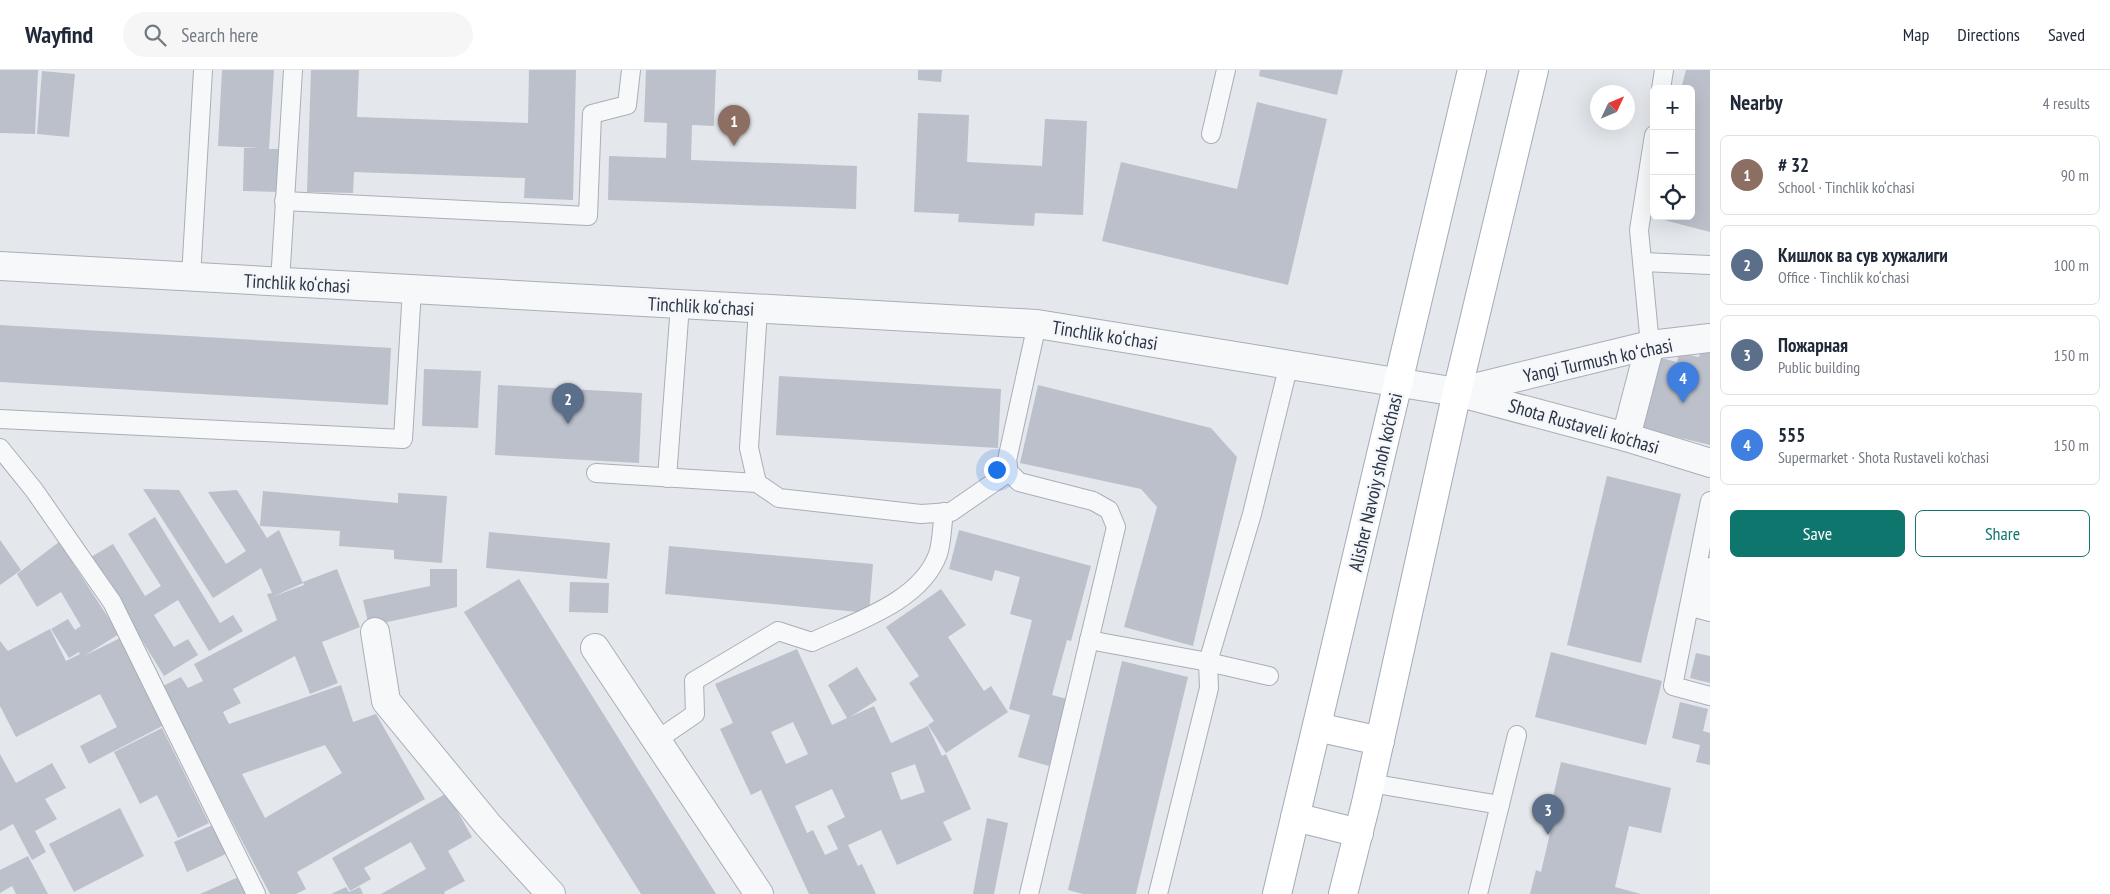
<!DOCTYPE html>
<meta charset="utf-8">
<style>
:root{--surface:#fff;--page:#f6f6f7;--text:#1f2937;--muted:#747a83;--line:#e0e1e3;--accent:#0f766e}
body{margin:0;font-family:"PT Sans Narrow",sans-serif;background:var(--page);color:var(--text)}
.controls{position:absolute;right:15px;top:15px;display:grid;overflow:hidden;border-radius:8px;box-shadow:0 5px 20px #0002}
.controls button{width:45px;height:45px;display:grid;place-items:center;padding:0;border:0;border-bottom:1px solid var(--line);background:var(--surface);color:var(--text);font:25px sans-serif}
.compass{position:absolute;left:1590px;top:15px;width:45px;height:45px;border-radius:50%;background:var(--surface);box-shadow:0 5px 20px #0002;rotate:46deg}
.you{position:absolute;left:996px;top:399px;width:18px;height:18px;margin:-12px;border:4px solid #fff;border-radius:50%;background:#1a73e8;box-shadow:0 0 0 8px #1a73e833}
.badge{display:grid;place-items:center;width:32px;height:32px;border-radius:50%;background:var(--accent);color:#fff;font-size:16px;font-weight:700}
.pin{position:absolute;translate:-50% -41px;filter:drop-shadow(0 1px 2px #0008)}
.pin::after{content:'';position:absolute;top:26px;width:18px;height:15px;background:inherit;clip-path:polygon(0 0,100% 0,50% 100%)}
.list{margin:0;padding:0;list-style:none}
h2{display:flex;justify-content:space-between;align-items:center;height:65px;margin:0;padding:0 20px;font-size:21px}
h2 small{font-size:16px;font-weight:400;color:var(--muted)}
.list li{display:grid;grid-template-columns:32px 1fr auto;gap:15px;align-items:center;box-sizing:border-box;height:80px;margin:0 10px 10px;padding:0 10px;border:1px solid var(--line);border-radius:8px}
.list b{display:block;font-size:19px;white-space:nowrap}
.list p{margin:0;font-size:16px;white-space:nowrap;color:var(--muted)}
.list em{font-size:16px;font-style:normal;color:var(--muted)}
.actions{display:flex;gap:10px;padding:15px 20px}
.actions a{flex:1;padding:11px 0;border:1px solid var(--accent);border-radius:8px;text-align:center;font-size:18px;color:var(--accent)}
.actions .main{background:var(--accent);color:#fff}
.icon{flex:none;width:28px;height:28px;fill:none;stroke:currentColor;stroke-width:2;stroke-linecap:round;stroke-linejoin:round}
.map{position:relative;flex:none;width:1710px;height:824px;overflow:hidden}
header{display:flex;align-items:center;gap:30px;box-sizing:border-box;height:70px;padding:0 25px;background:var(--surface);border-bottom:1px solid var(--line)}
header strong{font-size:24px}
nav{display:flex;gap:28px;margin-inline-start:auto;font-size:18px}
.search{width:350px;height:45px;background:var(--page);display:flex;align-items:center;gap:12px;box-sizing:border-box;padding:0 18px;border-radius:28px;color:var(--muted);font-size:19px}
main{display:flex}
aside{flex:1;background:var(--surface)}
.map>svg:first-child{display:block}
.building{fill:#bbc0ca;fill-rule:evenodd}
.lines{fill:none;stroke-linecap:round;stroke-linejoin:round}
.lane-casing{stroke:#a9aeb7;stroke-width:20}
.street-casing{stroke:#a9aeb7;stroke-width:30}
.primary-casing{stroke:#a3abb8;stroke-width:30}
.lane{stroke:#f7f8fa;stroke-width:18}
.street{stroke:#f7f8fa;stroke-width:28}
.primary{stroke:#fff;stroke-width:28}
.labels{text-anchor:middle;dominant-baseline:central;stroke-width:5;stroke-linejoin:round;paint-order:stroke}
.street-label{font-size:19px;fill:#2b3445;stroke:#f4f6f9}
</style>
<header>
<strong>Wayfind</strong>
<div class="search"><svg class="icon" aria-label="search" viewBox="0 0 24 24"><circle cx="10" cy="10" r="6"/><path d="M15 15l6 6"/></svg>Search here</div>
<nav><a>Map</a><a>Directions</a><a>Saved</a></nav>
</header>
<main>
<div class="map">
<svg width="1710" height="824" viewBox="0 0 1710 824">
<rect width="100%" height="100%" fill="#e4e7ec"/>
<g class="building">
<polygon points="0,0 38,0 35,64 0,63"/>
<polygon points="222,0 274,0 269,79 280,79 280,122 243,121 244,78 262,78 218,76"/>
<polygon points="311,0 359,0 357,47 528,53 529,0 576,0 573,130 524,128 525,108 354,102 353,123 307,122"/>
<polygon points="646,0 716,0 714,56 692,55 691,90 857,96 856,139 608,130 609,86 666,88 667,53 644,52"/>
<polygon points="918,0 942,0 941,12 918,10"/>
<polygon points="1260,0 1343,0 1337,25 1259,6"/>
<polygon points="1686,0 1710,0 1710,162 1649,146 1653,131 1654,146 1691,146 1691,19 1681,19"/>
<polygon points="42,1 75,4 69,67 37,64"/>
<polygon points="1257,32 1327,49 1288,215 1102,171 1121,92 1237,119"/>
<polygon points="918,43 969,45 967,92 1042,96 1045,49 1087,51 1083,145 1035,143 1034,156 958,152 959,144 914,142"/>
<polygon points="0,255 391,278 388,335 0,312"/>
<polygon points="1701,280 1710,282 1710,375 1636,357 1653,286 1677,292 1679,283 1699,287"/>
<polygon points="424,299 481,301 478,358 422,356"/>
<polygon points="779,306 1001,319 998,378 776,365"/>
<polygon points="498,315 642,323 639,393 495,385"/>
<polygon points="1038,315 1211,358 1237,387 1193,576 1124,557 1157,437 1141,419 1020,393"/>
<polygon points="1607,406 1681,424 1641,593 1567,575"/>
<path d="M143,419L179,420L226,494L246,481L208,422L237,420L267,468L279,460L303,513L272,527L304,515L303,512L337,499L360,557L322,572L338,613L310,624L295,586L233,619L241,633L223,642L229,654L341,615L353,652L376,644L425,729L297,802L306,819L296,824H270L161,617L181,607L188,618L203,611L194,594L277,550L267,524L272,523L261,498L213,528ZM325,675L342,703L265,748L242,704Z"/>
<polygon points="263,421 398,433 398,423 447,426 442,493 394,489 394,480 339,476 340,461 260,456"/>
<polygon points="155,447 220,553 233,545 243,561 209,581 178,530 154,545 174,577 188,569 198,585 164,606 91,487 113,474 145,526 161,516 128,464"/>
<polygon points="959,460 1091,496 1071,571 1067,570 1052,625 1067,629 1049,696 1018,687 1030,645 1009,639 1032,550 1010,544 1020,507 995,500 992,511 949,499"/>
<polygon points="489,462 610,473 607,509 486,498"/>
<polygon points="0,470 21,500 0,515"/>
<polygon points="59,472 119,564 84,586 122,567 166,654 89,694 80,676 117,657 100,624 16,667 0,636 0,571 8,581 50,559 66,591 80,584 79,582 69,588 51,559 68,549 75,560 81,556 61,522 37,537 17,504"/>
<polygon points="669,476 873,494 869,543 665,524"/>
<polygon points="430,499 457,499 457,537 369,556 363,530 430,516"/>
<polygon points="519,509 716,824 641,824 464,542"/>
<polygon points="570,512 609,513 608,543 569,542"/>
<polygon points="941,519 966,555 948,567 984,621 991,616 1008,642 946,683 928,655 934,651 909,613 919,606 886,557"/>
<path d="M797,579L832,655L847,648L828,615L857,597L877,630L850,647L874,636L891,673L928,656L942,686L946,684L971,739L943,752L952,770L897,795L881,760L848,775L858,796L862,794L876,824H809L761,720L751,725L720,659L733,653L715,614ZM793,652L808,684L786,694L771,662ZM915,694L925,722L901,730L891,703ZM832,719L845,747L827,756L838,779L825,785L813,760L807,763L795,736Z"/>
<polygon points="1551,582 1662,611 1646,675 1535,647"/>
<polygon points="1696,583 1710,586 1710,613 1690,608"/>
<polygon points="1122,591 1188,607 1136,824 1083,824 1068,820"/>
<polygon points="1680,632 1708,639 1703,661 1710,663 1710,695 1696,692 1700,675 1672,668"/>
<polygon points="162,658 209,753 178,768 157,725 140,734 114,682"/>
<polygon points="0,684 16,713 52,693 66,718 45,729 57,749 35,761 46,782 32,790 13,754 0,761"/>
<polygon points="1561,692 1671,718 1661,763 1629,756 1615,817 1641,824 1530,824 1536,800 1541,802 1557,733 1552,731"/>
<polygon points="447,723 472,767 448,781 465,811 444,822 445,824 381,824 426,799 411,772 364,798 371,809 350,821 332,788"/>
<polygon points="120,738 144,786 74,822 49,774"/>
<polygon points="987,748 1008,753 994,824 973,824"/>
<polygon points="215,754 228,783 187,802 174,772"/>
<polygon points="28,786 48,824 16,824 12,816 0,823 0,800"/>
<polygon points="241,806 249,824 200,824"/>
<polygon points="346,817 349,822 360,817 363,824 331,824"/>
</g>
<g class="lines">
<g class="lane-casing">
<g id="lane">
<polyline points="1661,19 1664,0"/>
<polyline points="1211,64 1226,0"/>
<polyline points="284,131 588,146 592,44 627,35 631,0"/>
<polyline points="1643,192 1710,195"/>
<polyline points="191,207 203,0"/>
<polyline points="280,212 293,0"/>
<polyline points="758,239 749,378 757,413 779,428 921,444 951,442 1009,402"/>
<polyline points="1650,275 1639,160 1654,65"/>
<polyline points="0,349 403,369 412,219"/>
<polyline points="0,378 34,420 112,532 256,824"/>
<polyline points="596,403 757,413"/>
<polyline points="667,408 680,235"/>
<polyline points="1710,431 1673,616 1710,626"/>
<polyline points="1710,497 1699,539 1710,542"/>
<polyline points="1089,570 1208,592 1209,618 1158,824"/>
<polyline points="1269,606 1208,592 1252,444 1289,294"/>
<path d="M657,670L695,644L694,611L778,561L812,572C854,552 921,532 938,484C942,472 942,455 944,442"/>
<polyline points="1370,713 1500,735"/>
<polyline points="1029,824 1116,457 1109,440 1093,431 1019,412 1009,402 1007,390 1037,254"/>
<polyline points="1478,824 1517,665"/>
</g>
</g>
<g class="street-casing">
<g id="street">
<polyline points="0,196 1037,254 1457,322 1626,367 1710,393"/>
<polyline points="1461,321 1650,275 1710,268"/>
<polyline points="1626,367 1650,275"/>
<polyline points="375,562 386,631 488,755 551,824"/>
<polyline points="595,578 759,824"/>
</g>
</g>
<g class="primary-casing">
<g id="primary">
<polyline points="1317,657 1380,671"/>
<polyline points="1295,747 1359,763"/>
<polyline points="1277,824 1472,0"/>
<polyline points="1343,824 1366,733 1457,322 1534,0"/>
</g>
</g>
<use href="#lane" class="lane"/>
<use href="#street" class="street"/>
<use href="#primary" class="primary"/>
</g>
<g class="labels">
<g class="street-label">
<text transform="translate(297 213) rotate(3)">Tinchlik kо‘chasi</text>
<text transform="translate(701 236) rotate(3)">Tinchlik kо‘chasi</text>
<text transform="translate(1105 265) rotate(9)">Tinchlik kо‘chasi</text>
<text transform="translate(1598 290) rotate(-12)">Yangi Turmush koʻchasi</text>
<text transform="translate(1584 356) rotate(16)">Shota Rustaveli ko'chasi</text>
<text transform="translate(1375 412) rotate(-77)">Alisher Navoiy shoh ko'chasi</text>
</g>
</g>
</svg>
<div class="controls">
<button>+</button>
<button>−</button>
<button><svg class="icon" aria-label="locate" viewBox="0 0 24 24"><circle cx="12" cy="12" r="6"/><path d="M12 2v4M12 18v4M2 12h4M18 12h4"/></svg></button>
</div>
<svg class="compass" viewBox="-18 -18 36 36"><path d="M0-13l5 13h-10z" fill="#e53935"/><path d="M0 13l5-13h-10z" fill="#747a83"/></svg>
<div class="you"></div>
<div class="pin badge" style="left:734px;top:76px;background:#8d6e63">1</div>
<div class="pin badge" style="left:568px;top:354px;background:#5c6f8a">2</div>
<div class="pin badge" style="left:1548px;top:765px;background:#5c6f8a">3</div>
<div class="pin badge" style="left:1683px;top:333px;background:#3f7fe0">4</div>
</div>
<aside>
<h2>Nearby<small>4 results</small></h2>
<ul class="list">
<li><span class="badge" style="background:#8d6e63">1</span><div><b># 32</b><p>School · Tinchlik kо‘chasi</p></div><em>90 m</em></li>
<li><span class="badge" style="background:#5c6f8a">2</span><div><b>Кишлок ва сув хужалиги</b><p>Office · Tinchlik kо‘chasi</p></div><em>100 m</em></li>
<li><span class="badge" style="background:#5c6f8a">3</span><div><b>Пожарная</b><p>Public building</p></div><em>150 m</em></li>
<li><span class="badge" style="background:#3f7fe0">4</span><div><b>555</b><p>Supermarket · Shota Rustaveli ko'chasi</p></div><em>150 m</em></li>
</ul>
<div class="actions"><a class="main">Save</a><a>Share</a></div>
</aside>
</main>
